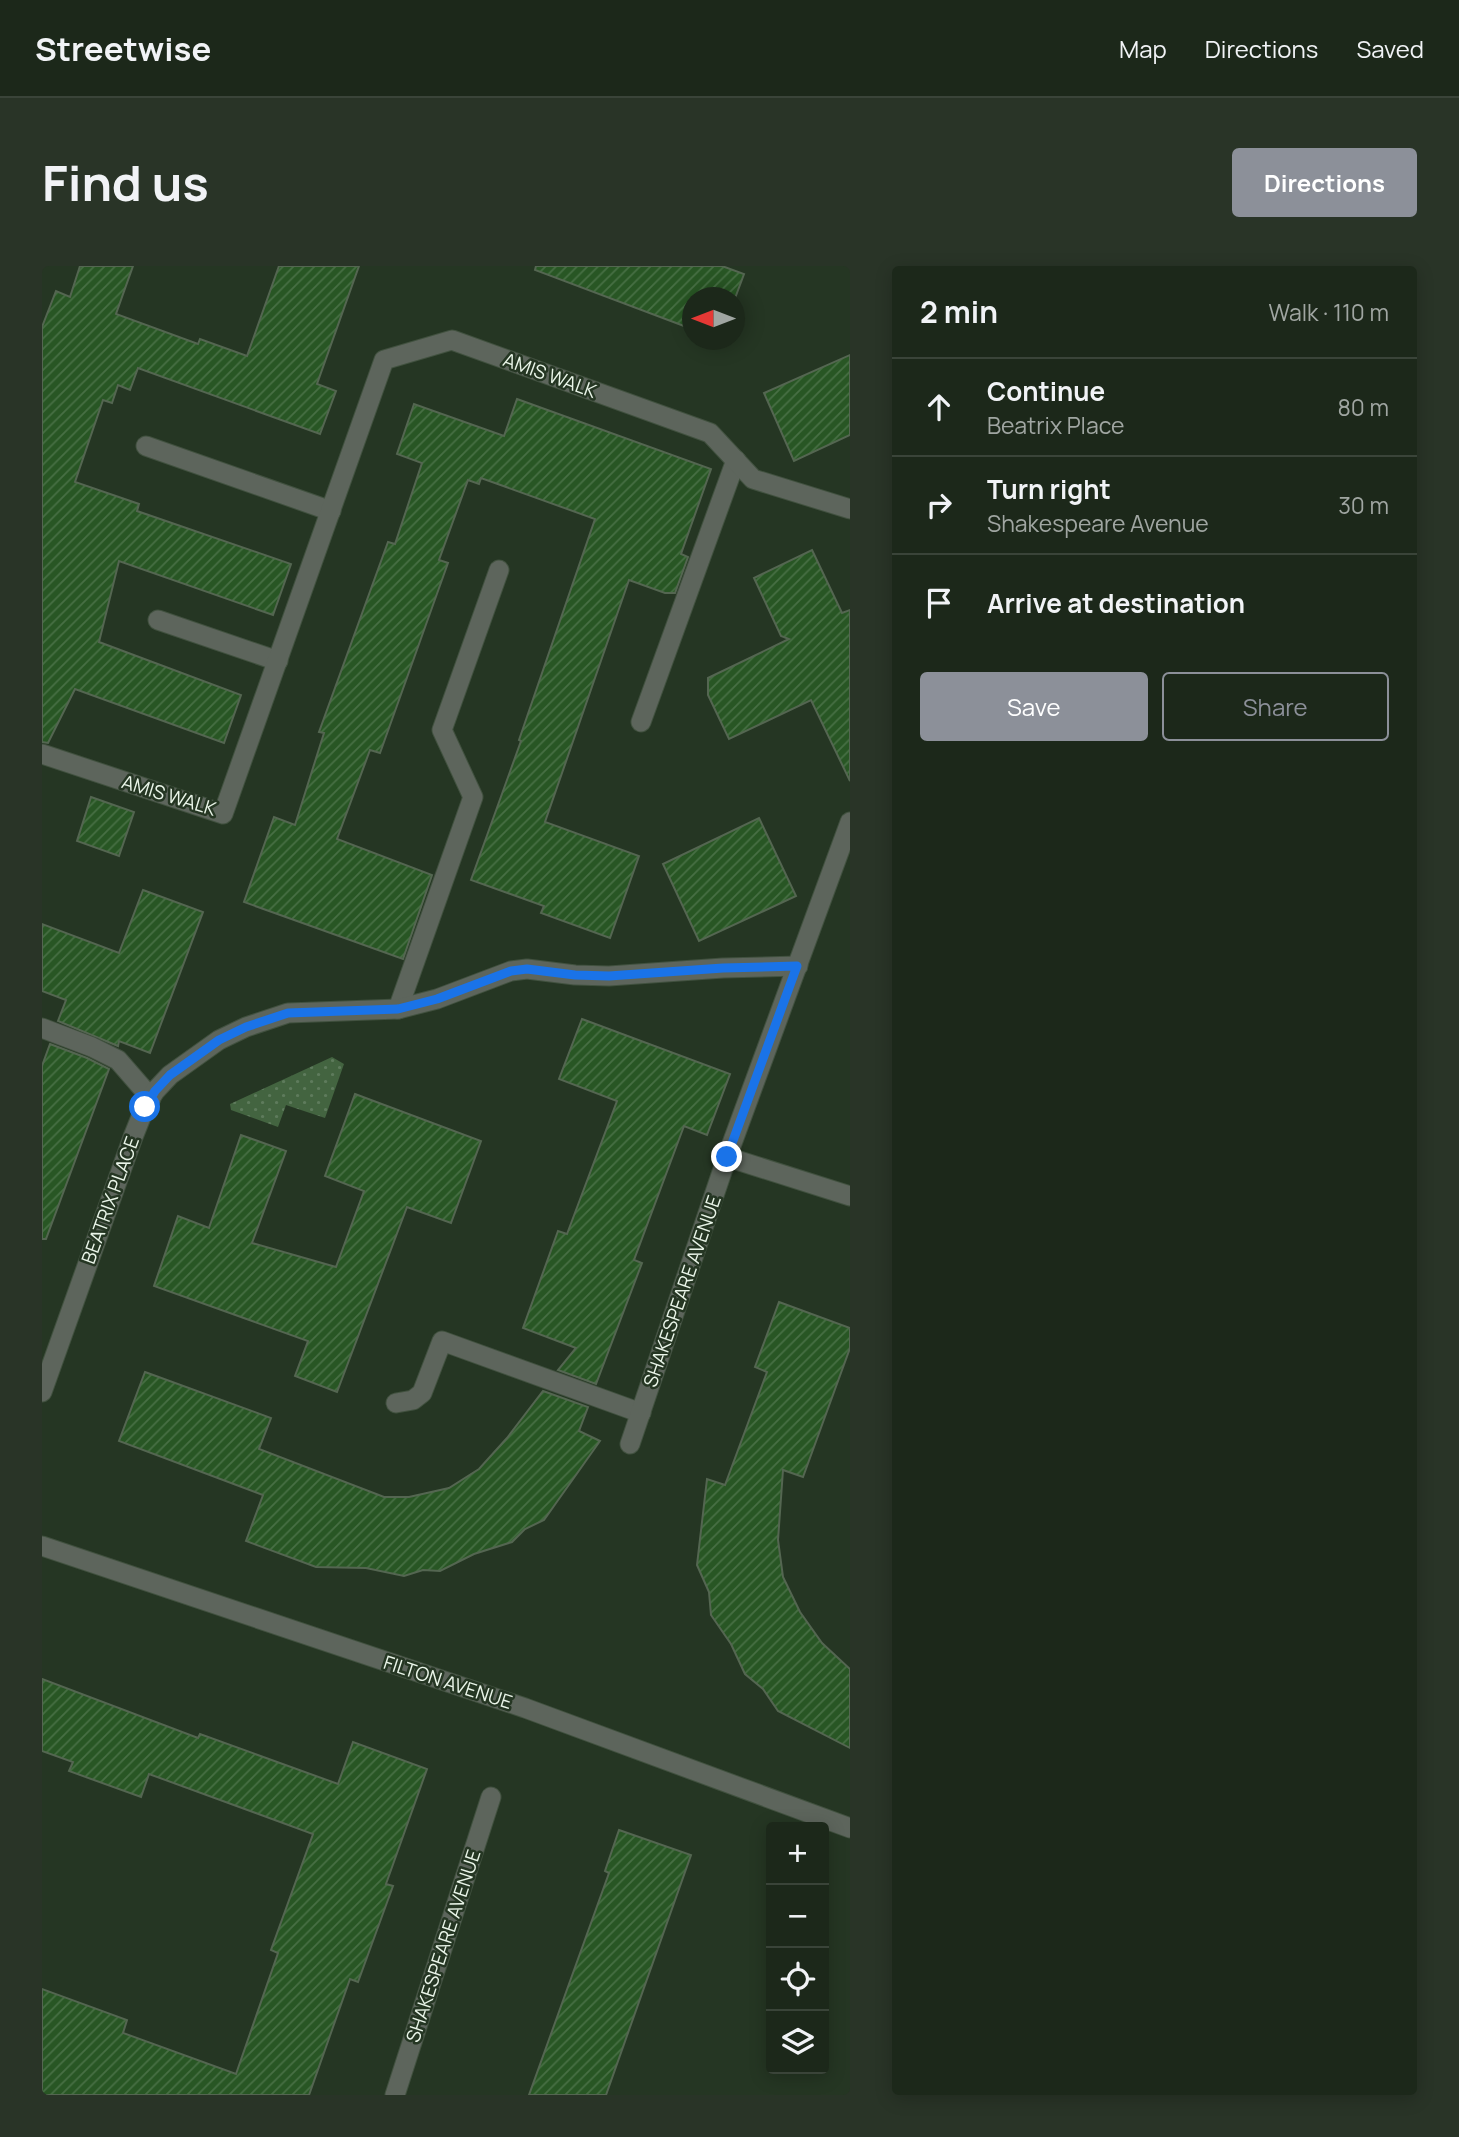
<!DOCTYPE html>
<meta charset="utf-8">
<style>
:root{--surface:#1c281a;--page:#293427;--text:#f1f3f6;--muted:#a0a6a2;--line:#3a4439;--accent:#8c9099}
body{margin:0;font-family:Manrope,sans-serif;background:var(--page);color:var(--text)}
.controls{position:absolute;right:21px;bottom:21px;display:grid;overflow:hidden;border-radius:7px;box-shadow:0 4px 18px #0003}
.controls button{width:63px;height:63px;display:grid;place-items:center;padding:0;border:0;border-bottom:2px solid var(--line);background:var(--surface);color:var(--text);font:35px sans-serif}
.compass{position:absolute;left:640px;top:21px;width:63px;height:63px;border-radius:50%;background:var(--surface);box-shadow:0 4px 18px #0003;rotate:270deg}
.stop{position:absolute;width:21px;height:21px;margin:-16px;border:5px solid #1a73e8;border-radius:50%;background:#fff}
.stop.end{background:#1a73e8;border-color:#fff;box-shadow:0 2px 7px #0008}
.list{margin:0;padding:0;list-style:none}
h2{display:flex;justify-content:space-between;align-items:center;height:91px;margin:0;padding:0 28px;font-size:30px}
h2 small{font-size:23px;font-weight:400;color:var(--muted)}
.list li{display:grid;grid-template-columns:46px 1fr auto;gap:21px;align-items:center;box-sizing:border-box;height:98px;padding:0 28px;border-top:2px solid var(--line)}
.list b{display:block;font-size:26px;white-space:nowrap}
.list p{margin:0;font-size:23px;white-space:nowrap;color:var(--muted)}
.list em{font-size:23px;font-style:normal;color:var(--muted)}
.actions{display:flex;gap:14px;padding:21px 28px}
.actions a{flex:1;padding:16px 0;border:2px solid var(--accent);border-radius:7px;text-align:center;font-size:24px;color:var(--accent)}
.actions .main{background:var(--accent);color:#fff}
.icon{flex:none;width:38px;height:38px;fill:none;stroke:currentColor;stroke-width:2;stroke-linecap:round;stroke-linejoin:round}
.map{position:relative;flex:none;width:808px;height:1829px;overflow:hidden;border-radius:7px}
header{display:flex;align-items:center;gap:42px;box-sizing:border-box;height:98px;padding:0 35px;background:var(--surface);border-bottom:2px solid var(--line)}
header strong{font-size:33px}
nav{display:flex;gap:38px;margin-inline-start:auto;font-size:24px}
.intro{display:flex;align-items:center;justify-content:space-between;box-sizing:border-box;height:168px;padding:0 42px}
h1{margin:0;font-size:49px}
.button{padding:18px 32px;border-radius:7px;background:var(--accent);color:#fff;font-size:24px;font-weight:700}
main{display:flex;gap:42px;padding:0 42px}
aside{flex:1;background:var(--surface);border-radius:7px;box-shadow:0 4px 18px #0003}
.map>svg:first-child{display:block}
.grass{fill:url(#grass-dots)}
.building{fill:url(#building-hatch);stroke:#546651;stroke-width:2}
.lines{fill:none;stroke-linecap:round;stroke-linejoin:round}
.service-casing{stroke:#41513f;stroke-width:21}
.minor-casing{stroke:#41513f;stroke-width:21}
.tertiary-casing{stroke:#41513f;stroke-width:21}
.service{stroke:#5d655c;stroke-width:19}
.minor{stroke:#5d655c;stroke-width:19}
.tertiary{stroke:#5d655c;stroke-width:19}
.route{stroke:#1a73e8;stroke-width:9}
.labels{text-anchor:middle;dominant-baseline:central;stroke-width:5;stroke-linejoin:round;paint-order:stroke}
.street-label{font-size:19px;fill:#eaf5e9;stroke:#253623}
</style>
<header>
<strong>Streetwise</strong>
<nav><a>Map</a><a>Directions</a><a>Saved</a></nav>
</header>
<div class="intro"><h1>Find us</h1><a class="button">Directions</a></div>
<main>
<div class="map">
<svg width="808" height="1829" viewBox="0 0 808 1829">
<defs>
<pattern id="grass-dots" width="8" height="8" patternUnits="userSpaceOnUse" patternTransform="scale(1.75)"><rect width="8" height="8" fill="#436440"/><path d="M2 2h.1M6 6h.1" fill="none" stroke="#5e7b5c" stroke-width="1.8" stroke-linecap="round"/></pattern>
<pattern id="building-hatch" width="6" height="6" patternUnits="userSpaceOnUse" patternTransform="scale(1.75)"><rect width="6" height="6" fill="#285624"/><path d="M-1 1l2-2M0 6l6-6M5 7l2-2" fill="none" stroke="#476f44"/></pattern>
</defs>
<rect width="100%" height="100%" fill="#253623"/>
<polygon class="grass" points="290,791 302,798 283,852 244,839 236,861 189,844 188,838"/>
<g class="building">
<polygon points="38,0 91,0 74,48 156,78 158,73 205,90 237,0 317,0 275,118 294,125 278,168 96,102 88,124 76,119 70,137 61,134 33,216 97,238 95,245 249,298 231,349 77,295 57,376 199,429 182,477 33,423 6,477 0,476 0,61 14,25 28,31"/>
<polygon points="494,0 680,0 702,8 692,35 692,32 650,32 650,63 493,4"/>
<polygon points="808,89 808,169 752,195 722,127"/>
<polygon points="475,133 669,203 639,288 646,291 633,327 623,327 587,314 503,556 597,590 568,672 499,647 502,640 429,614 479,475 477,474 553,253 439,212 437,218 426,214 397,294 406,297 338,487 328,484 295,573 390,609 361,693 202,636 232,551 253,559 282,467 277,466 346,276 353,278 380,197 355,188 372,138 462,170"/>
<polygon points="770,284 800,347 808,344 808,515 769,434 687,473 666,429 666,412 747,373 739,370 712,312"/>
<polygon points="49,531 92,546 77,590 35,575"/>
<polygon points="717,552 754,630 657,675 621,598"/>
<polygon points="101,624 161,646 108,787 77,775 76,780 16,755 24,734 0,725 0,658 77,687"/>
<polygon points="540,753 688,808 665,869 642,860 592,994 600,997 554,1118 516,1104 534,1082 481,1062 516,965 525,968 575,835 517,813"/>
<polygon points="8,778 45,792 67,803 4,973 0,973 0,800"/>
<polygon points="313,828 439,875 409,957 365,941 295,1126 253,1110 266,1075 112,1020 136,950 167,962 199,869 244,885 210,977 294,1001 322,925 283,910"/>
<polygon points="737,1036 808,1062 808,1082 761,1211 741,1204 736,1274 741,1311 758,1346 780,1377 808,1403 808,1482 736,1445 721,1423 703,1408 689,1378 669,1349 667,1326 655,1299 665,1213 683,1219 725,1106 713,1101"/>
<polygon points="103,1106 229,1152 217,1183 342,1231 367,1231 407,1222 437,1203 465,1172 501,1125 546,1141 537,1165 558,1175 502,1254 483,1263 470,1276 432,1288 398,1305 381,1304 362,1310 324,1302 274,1301 204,1275 221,1229 77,1175"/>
<polygon points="0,1413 156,1472 158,1468 296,1518 311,1476 385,1503 344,1618 351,1620 316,1716 308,1713 267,1829 0,1829 0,1723 85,1754 81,1767 194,1808 236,1687 229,1684 271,1568 107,1508 99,1531 27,1505 31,1496 0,1485"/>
<polygon points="577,1564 649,1589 564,1829 487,1829 567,1607 563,1605"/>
</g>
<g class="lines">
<g class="service-casing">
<g id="service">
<polyline points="599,456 694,194"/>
<polyline points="356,743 431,531 400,464 457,304"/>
<polyline points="0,762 50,781 76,794 109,832"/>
<polyline points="354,1137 371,1134 380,1127 400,1075 599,1147"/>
</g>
</g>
<g class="minor-casing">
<g id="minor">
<polyline points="104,180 289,245"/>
<polyline points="116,354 236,395"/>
<polyline points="0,488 181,548 342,94 410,74 668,167 711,213 808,243"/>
<polyline points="685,891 808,930"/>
<polyline points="0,1126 91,871 103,841 113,825 128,809 177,774 204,761 246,747 356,743 395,733 469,705 485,703 533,709 567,710 681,702 756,700"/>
<polyline points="588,1178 685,891 808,556"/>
<polyline points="353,1829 449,1531"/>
</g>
</g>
<g class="tertiary-casing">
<polyline id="tertiary" points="0,1280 483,1442 808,1562"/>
</g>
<use href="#service" class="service"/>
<use href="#minor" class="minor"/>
<use href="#tertiary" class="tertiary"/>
</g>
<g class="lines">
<polyline class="route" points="103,841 113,825 128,809 177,774 204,761 246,747 356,743 395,733 469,705 485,703 533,709 567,710 681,702 755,700 685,891"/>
</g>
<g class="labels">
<g class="street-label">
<text transform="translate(508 109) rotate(20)">AMIS WALK</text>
<text transform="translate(127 529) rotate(17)">AMIS WALK</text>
<text transform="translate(68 934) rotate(-70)">BEATRIX PLACE</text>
<text transform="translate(640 1025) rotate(-71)">SHAKESPEARE AVENUE</text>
<text transform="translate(406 1416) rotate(18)">FILTON AVENUE</text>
<text transform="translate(401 1680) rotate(-72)">SHAKESPEARE AVENUE</text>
</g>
</g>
</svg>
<div class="controls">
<button>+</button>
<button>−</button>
<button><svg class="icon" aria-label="locate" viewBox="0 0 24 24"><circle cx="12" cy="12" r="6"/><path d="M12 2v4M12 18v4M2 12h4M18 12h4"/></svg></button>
<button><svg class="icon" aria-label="layers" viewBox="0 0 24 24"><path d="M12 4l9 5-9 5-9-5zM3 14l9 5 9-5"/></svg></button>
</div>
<svg class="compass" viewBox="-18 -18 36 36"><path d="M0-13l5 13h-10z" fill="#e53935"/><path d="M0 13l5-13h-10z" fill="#a0a6a2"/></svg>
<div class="stop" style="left:103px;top:841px"></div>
<div class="stop end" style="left:685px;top:891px"></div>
</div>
<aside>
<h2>2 min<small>Walk · 110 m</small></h2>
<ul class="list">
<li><svg class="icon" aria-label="ahead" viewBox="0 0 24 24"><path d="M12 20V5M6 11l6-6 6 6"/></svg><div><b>Continue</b><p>Beatrix Place</p></div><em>80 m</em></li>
<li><svg class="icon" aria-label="right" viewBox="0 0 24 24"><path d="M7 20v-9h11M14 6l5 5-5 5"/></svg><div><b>Turn right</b><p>Shakespeare Avenue</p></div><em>30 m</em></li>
<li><svg class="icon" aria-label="arrive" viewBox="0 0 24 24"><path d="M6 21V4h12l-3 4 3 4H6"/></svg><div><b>Arrive at destination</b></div></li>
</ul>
<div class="actions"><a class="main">Save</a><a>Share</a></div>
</aside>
</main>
